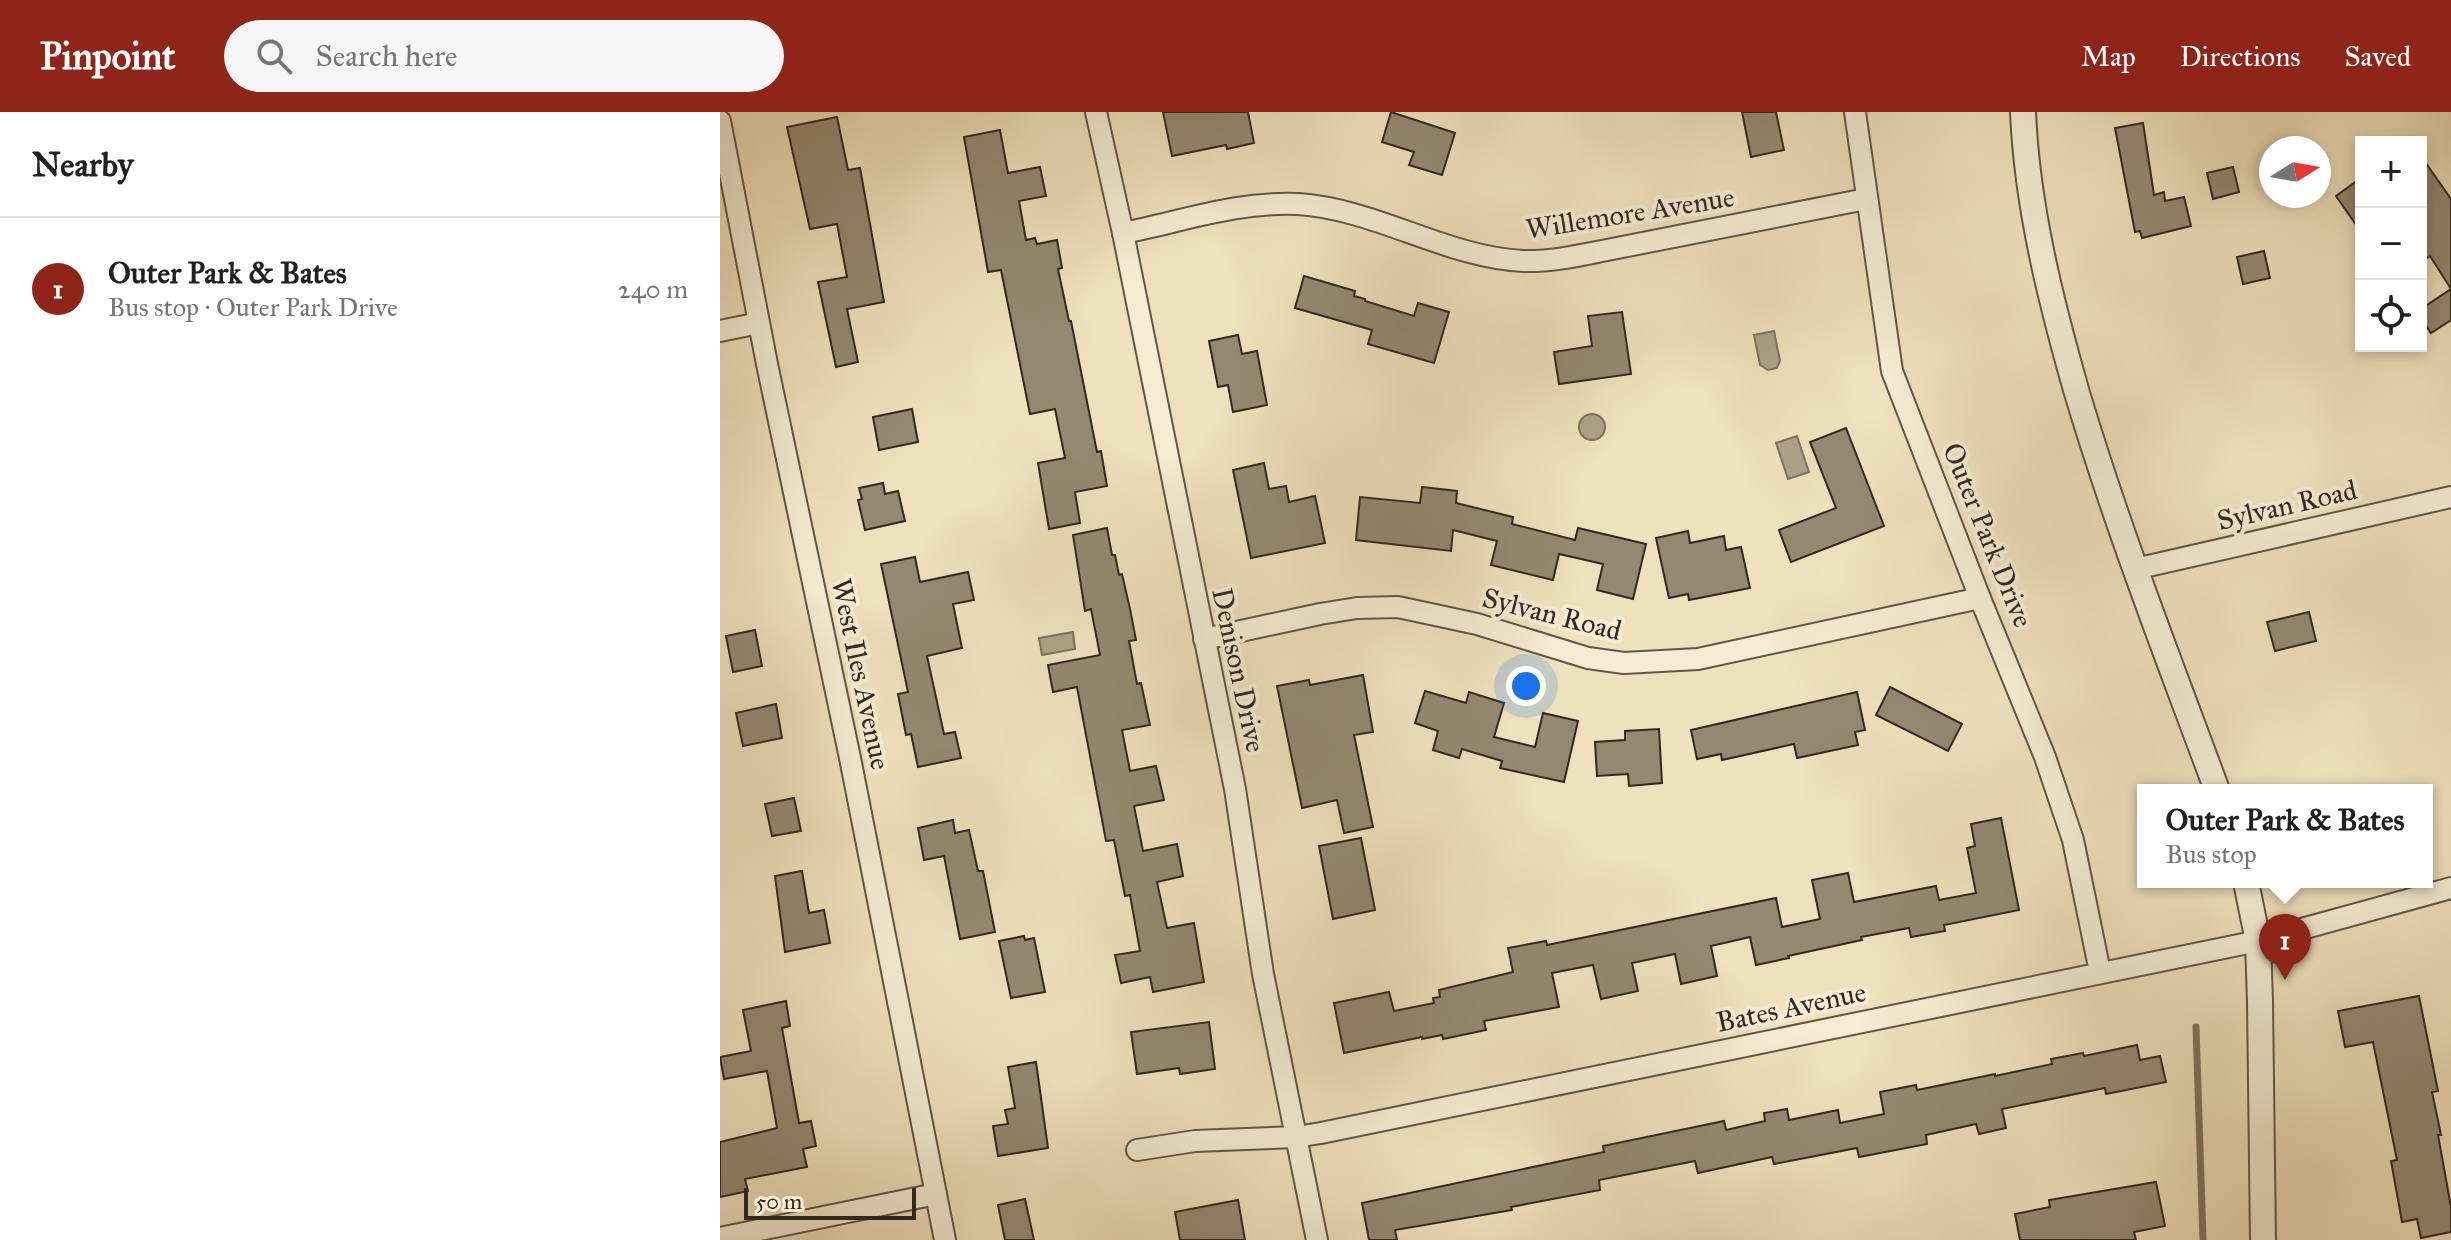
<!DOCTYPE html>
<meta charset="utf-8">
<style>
:root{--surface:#fff;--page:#f6f6f6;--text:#202124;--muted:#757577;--line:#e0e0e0;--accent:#8f2418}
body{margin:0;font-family:"IM FELL Great Primer",serif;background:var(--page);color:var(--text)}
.controls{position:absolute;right:24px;top:24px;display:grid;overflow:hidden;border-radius:0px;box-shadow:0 4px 12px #0003}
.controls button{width:72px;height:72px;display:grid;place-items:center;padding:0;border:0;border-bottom:2px solid var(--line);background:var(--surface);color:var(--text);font:40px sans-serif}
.compass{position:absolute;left:1539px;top:24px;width:72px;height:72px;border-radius:50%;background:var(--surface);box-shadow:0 4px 12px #0003;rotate:79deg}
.scale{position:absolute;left:24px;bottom:20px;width:172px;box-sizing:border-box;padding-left:8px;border:4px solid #332720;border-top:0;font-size:22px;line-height:28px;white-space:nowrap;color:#332720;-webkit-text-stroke:6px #f5ecd3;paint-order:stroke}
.you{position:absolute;left:806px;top:574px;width:28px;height:28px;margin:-20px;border:6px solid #fff;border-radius:50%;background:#1a73e8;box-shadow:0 0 0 12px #1a73e833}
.badge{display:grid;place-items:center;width:52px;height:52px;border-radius:50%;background:var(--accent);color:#fff;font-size:26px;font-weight:700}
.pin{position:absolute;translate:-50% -66px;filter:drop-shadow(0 2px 4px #0008)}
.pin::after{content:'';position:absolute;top:42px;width:28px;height:24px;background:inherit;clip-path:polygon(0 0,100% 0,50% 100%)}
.popup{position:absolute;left:1417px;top:672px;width:296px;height:104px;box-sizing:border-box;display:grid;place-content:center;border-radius:0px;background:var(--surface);filter:drop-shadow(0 2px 6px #0005);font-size:26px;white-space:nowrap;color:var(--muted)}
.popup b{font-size:30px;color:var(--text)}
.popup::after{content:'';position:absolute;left:50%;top:100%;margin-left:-16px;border:16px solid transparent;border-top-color:var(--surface)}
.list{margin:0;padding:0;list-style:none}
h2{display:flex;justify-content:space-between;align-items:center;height:104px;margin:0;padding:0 32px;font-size:34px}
h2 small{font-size:26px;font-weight:400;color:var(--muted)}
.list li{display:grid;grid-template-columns:52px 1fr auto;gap:24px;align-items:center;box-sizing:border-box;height:144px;padding:0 32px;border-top:2px solid var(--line)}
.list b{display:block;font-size:30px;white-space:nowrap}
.list p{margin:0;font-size:26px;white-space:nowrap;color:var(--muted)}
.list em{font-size:26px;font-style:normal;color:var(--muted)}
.icon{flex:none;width:44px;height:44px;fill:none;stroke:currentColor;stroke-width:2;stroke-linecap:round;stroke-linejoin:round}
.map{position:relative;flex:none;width:1731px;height:1128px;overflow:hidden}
header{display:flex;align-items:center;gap:48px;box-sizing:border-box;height:112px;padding:0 40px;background:var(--accent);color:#fff}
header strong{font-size:38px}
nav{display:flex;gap:44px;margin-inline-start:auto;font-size:28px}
.search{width:560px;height:72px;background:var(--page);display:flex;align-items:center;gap:20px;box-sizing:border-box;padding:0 28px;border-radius:44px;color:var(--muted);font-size:30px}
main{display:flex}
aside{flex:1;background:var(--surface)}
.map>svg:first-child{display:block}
.water{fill:#afa287;stroke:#7d715e;stroke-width:2}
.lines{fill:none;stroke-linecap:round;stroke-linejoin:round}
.stream{stroke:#7d715e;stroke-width:7}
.building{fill:#958871;stroke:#332720;stroke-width:2}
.minor-casing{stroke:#625647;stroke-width:24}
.tertiary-casing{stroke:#625647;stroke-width:28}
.minor{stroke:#f5ecd3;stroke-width:20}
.tertiary{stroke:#f5ecd3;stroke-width:24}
.labels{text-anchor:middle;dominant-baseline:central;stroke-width:8;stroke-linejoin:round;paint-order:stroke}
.street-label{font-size:28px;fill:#332720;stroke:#f5ecd3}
</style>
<header>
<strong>Pinpoint</strong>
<div class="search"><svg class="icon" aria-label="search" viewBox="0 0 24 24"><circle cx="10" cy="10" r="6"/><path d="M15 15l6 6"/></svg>Search here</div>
<nav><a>Map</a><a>Directions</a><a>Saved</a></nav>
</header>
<main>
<aside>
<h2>Nearby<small></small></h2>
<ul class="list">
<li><span class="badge">1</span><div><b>Outer Park &amp; Bates</b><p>Bus stop · Outer Park Drive</p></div><em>240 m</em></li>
</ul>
</aside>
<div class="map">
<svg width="1731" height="1128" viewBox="0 0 1731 1128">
<rect width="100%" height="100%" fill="#efe1bc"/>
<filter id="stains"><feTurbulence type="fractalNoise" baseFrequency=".0025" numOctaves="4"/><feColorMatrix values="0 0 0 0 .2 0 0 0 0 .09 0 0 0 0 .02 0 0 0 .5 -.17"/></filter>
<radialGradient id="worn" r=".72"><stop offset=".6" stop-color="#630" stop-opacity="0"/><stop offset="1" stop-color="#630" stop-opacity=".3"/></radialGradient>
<g class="water">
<polygon points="1054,219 1060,249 1057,256 1048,258 1040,253 1034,223"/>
<circle cx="872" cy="315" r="13"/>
<polygon points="1077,324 1089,360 1068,367 1056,331"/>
<polygon points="353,520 355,537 322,543 319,526"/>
</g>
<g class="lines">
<polyline class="stream" points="1476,915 1483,1128"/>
</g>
<g class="building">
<polygon points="443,0 528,0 534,31 507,37 506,33 452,44"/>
<polygon points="671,0 735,21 722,63 689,53 694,40 662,30"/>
<polygon points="1022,0 1056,0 1064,38 1031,45"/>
<polygon points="117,5 128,58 140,56 164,190 127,197 138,250 116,255 98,170 127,165 117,112 90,117 67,15"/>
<polygon points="1423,11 1434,83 1444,80 1445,89 1464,85 1471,114 1422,126 1420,119 1415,120 1395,16"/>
<polygon points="280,18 288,61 320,55 326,84 299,89 306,128 315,126 317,132 337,128 342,156 338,157 349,209 351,209 377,340 381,339 387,374 355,380 360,411 329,417 318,351 345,346 335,297 310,302 281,158 268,160 244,25"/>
<polygon points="1701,44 1731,87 1731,177 1710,144 1701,150"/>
<polygon points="1513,55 1519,80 1493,87 1487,61"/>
<polygon points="1641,66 1641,120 1616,84"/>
<polygon points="1544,139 1550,166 1523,172 1517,145"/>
<polygon points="584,164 635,179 634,184 645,187 645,189 694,204 698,191 729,200 714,251 648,232 652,218 575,196"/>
<polygon points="1731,177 1731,208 1711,221 1701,206 1701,197"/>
<polygon points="902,200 911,262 839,272 834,240 872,234 868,204"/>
<polygon points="518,223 522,242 537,239 547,293 513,300 508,273 498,275 489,229"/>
<polygon points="192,297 198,330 159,338 153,305"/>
<polygon points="1126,316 1164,414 1071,450 1059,418 1116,396 1090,330"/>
<polygon points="544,351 549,377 566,374 569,390 595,384 605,431 531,446 513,358"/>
<polygon points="163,371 165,382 178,379 185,409 145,418 138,388 142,387 139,376"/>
<polygon points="702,375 737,379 736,391 793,405 792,412 855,428 858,416 926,432 913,487 877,478 883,452 839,442 833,468 771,453 777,429 733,418 731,439 636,428 640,385 700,391"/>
<polygon points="387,416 392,443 395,443 399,463 402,462 410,497 416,528 409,529 417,572 421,571 430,613 402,618 410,659 436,654 444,688 414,694 423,739 457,732 463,764 437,770 447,816 474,811 484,870 433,880 430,865 401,871 395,843 420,839 410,783 405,784 394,728 386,729 357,575 333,580 328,553 380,543 371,497 365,499 353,423"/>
<polygon points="968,419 970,431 1004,424 1006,438 1021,435 1030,476 969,488 968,482 949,486 936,426"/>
<polygon points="195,445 200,470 248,460 254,488 233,492 242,536 207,544 224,622 235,620 241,646 198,655 191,622 186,623 178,582 188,580 161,452"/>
<polygon points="1589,500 1596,529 1555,539 1547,510"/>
<polygon points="35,518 42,554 13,560 6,524"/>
<polygon points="643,563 653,620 634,623 653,715 624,721 617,688 582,696 557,574 589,568 590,573"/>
<polygon points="1170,575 1242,612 1228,639 1156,603"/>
<polygon points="705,579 746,591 749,580 784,591 774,625 815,635 823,601 858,609 844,670 780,656 782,649 742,637 739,646 713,638 718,619 695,611"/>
<polygon points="1137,580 1145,618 1135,620 1138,633 1077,646 1074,632 1002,648 1001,642 977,647 971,618"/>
<polygon points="56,592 62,626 23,634 16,601"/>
<polygon points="939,617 942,671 909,674 908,662 877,664 875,630 905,628 905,619"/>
<polygon points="74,686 81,719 52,724 45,692"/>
<polygon points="1281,706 1299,798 1224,813 1225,819 1191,825 1189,816 1141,825 1142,828 1068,844 1069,846 1036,853 1030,825 991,834 997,864 961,872 955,842 912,851 918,879 881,887 873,853 832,861 839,895 764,909 766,918 723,927 722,923 702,927 702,925 624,941 614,891 669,880 674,899 714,891 713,886 720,885 719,878 793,860 788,836 826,829 827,833 1056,786 1062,815 1100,807 1092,768 1128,761 1134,790 1216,774 1219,788 1256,781 1247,736 1255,734 1251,712"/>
<polygon points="233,708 235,721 249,718 258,759 263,759 275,820 240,827 224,744 204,748 198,716"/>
<polygon points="641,726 655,798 613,807 599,734"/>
<polygon points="82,759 89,801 104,798 110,831 65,840 55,764"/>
<polygon points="304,824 305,828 314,826 325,880 291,886 279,829"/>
<polygon points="1699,884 1718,979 1712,980 1721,1023 1718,1023 1731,1095 1731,1120 1701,1126 1697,1107 1682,1110 1671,1049 1677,1048 1653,930 1625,935 1618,899"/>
<polygon points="66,889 70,914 62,916 79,1011 91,1009 96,1034 83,1037 87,1055 25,1067 28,1079 0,1085 0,1030 57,1016 47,959 4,967 0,945 31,939 23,898"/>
<polygon points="489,910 495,957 460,962 459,956 417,962 411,920"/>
<polygon points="1417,933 1420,948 1440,944 1446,970 1386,982 1385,976 1282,997 1286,1016 1259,1022 1256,1012 1206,1023 1207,1032 1139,1045 1137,1036 1054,1052 1052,1045 978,1061 975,1049 879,1068 880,1078 791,1095 792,1098 675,1118 677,1128 649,1128 642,1091 884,1040 883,1034 1004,1009 1006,1018 1045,1009 1044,1001 1067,997 1069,1008 1118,998 1120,1011 1164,1002 1160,980 1196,973 1197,978 1275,962 1275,964 1332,952 1331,947 1363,941 1364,944"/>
<polygon points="316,950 328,1036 278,1044 273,1014 288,1012 285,998 295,996 288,955"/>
<polygon points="1436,1070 1445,1114 1414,1120 1416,1128 1300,1128 1295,1102 1330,1095 1329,1088"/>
<polygon points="305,1087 314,1128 285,1128 278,1093"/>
<polygon points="518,1088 525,1128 460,1128 455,1100"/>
</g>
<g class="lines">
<g class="minor-casing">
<g id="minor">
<polyline points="376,0 403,121 515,677 543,862 597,1128"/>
<polyline points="1135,0 1172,259 1260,486 1325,645 1353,728 1380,860"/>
<polyline points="0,9 47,252 130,646 225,1128"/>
<path d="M403,121C460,110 519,89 578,92C656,97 725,145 803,149C829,150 857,144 882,139L1146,87"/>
<polyline points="0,219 39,211"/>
<polyline points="1415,457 1731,385"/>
<polyline points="484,527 600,502 637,496 678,495 757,512 868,546 904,551 978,547 1260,486"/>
<polyline points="417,1038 475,1029 576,1025 601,1021 1538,829 1731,776"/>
<polyline points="0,1126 216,1082"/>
</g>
</g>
<g class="tertiary-casing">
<g id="tertiary">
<path d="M1303,0C1307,95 1331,190 1357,281C1397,415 1448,546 1497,678"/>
<polyline points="1526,770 1538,829 1540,890 1543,1128"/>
</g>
</g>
<use href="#minor" class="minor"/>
<use href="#tertiary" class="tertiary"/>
</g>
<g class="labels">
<g class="street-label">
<text transform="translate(910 101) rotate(-9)">Willemore Avenue</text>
<text transform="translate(1567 393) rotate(-13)">Sylvan Road</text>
<text transform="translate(1268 423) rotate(68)">Outer Park Drive</text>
<text transform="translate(832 502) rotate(14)">Sylvan Road</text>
<text transform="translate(519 558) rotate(78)">Denison Drive</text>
<text transform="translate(141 562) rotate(78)">West Iles Avenue</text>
<text transform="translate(1071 895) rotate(-12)">Bates Avenue</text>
</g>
</g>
<rect width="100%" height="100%" filter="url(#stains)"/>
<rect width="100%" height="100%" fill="url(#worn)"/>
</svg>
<div class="controls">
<button>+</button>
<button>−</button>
<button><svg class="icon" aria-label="locate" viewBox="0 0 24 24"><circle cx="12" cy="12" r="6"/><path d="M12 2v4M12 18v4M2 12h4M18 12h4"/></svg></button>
</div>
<svg class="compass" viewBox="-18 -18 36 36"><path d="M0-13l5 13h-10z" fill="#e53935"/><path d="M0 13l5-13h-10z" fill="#757577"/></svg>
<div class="scale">50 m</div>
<div class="you"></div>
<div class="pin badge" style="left:1565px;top:868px">1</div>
<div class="popup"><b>Outer Park &amp; Bates</b>Bus stop</div>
</div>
</main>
